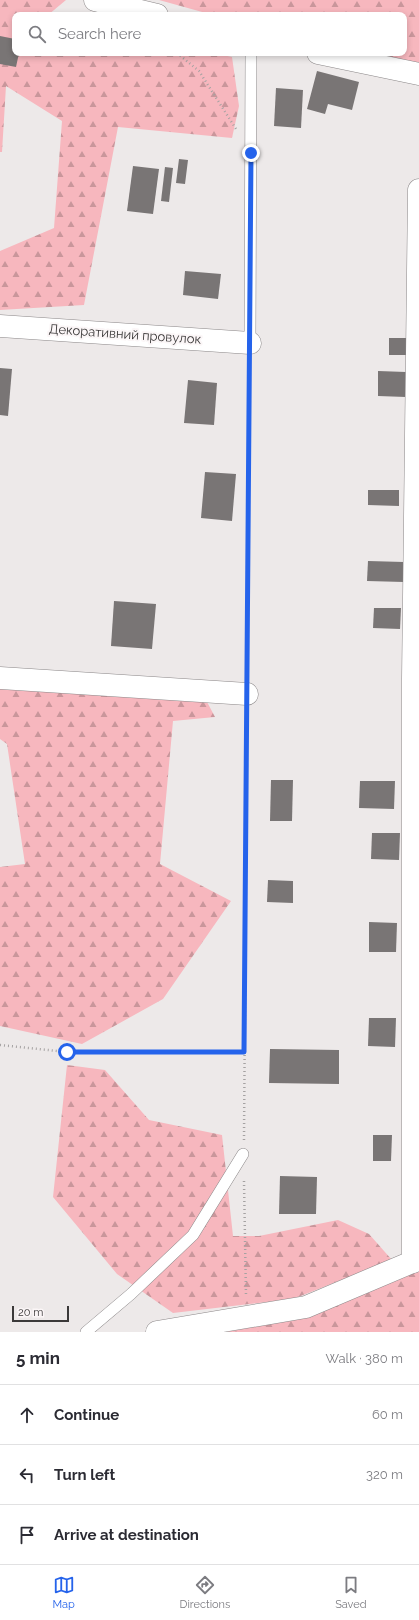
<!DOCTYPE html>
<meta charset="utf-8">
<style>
:root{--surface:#fff;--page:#f7f7f7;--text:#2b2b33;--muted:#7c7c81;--line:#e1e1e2;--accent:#2563eb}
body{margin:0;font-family:Raleway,sans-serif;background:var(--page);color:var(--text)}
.scale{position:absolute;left:12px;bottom:10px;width:57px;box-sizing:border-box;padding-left:4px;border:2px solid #3b3939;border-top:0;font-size:11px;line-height:14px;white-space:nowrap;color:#3b3939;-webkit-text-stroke:3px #fbf6f7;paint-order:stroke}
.stop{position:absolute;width:12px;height:12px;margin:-9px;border:3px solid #2563eb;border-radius:50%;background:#fff}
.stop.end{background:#2563eb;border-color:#fff;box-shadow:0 1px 4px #0008}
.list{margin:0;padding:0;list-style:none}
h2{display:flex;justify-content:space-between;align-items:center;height:52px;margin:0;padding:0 16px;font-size:17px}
h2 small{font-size:13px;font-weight:400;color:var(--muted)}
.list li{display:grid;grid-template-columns:26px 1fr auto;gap:12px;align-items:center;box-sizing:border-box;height:60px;padding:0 16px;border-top:1px solid var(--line)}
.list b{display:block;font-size:15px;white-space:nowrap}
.list em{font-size:13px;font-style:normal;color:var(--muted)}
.icon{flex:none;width:22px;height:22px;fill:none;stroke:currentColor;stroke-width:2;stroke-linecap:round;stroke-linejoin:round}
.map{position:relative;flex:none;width:419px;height:1332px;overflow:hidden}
.search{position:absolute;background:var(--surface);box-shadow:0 2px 6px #0003;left:12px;right:12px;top:12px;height:44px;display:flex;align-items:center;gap:10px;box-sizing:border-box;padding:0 14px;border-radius:8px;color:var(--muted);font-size:15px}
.sheet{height:232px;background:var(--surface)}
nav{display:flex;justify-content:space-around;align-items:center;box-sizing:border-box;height:56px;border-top:1px solid var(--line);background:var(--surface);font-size:11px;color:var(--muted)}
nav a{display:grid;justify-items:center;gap:2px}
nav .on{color:var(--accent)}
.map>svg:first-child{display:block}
.forest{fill:url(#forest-firs)}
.building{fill:#797575}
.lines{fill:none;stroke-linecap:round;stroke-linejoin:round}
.service-casing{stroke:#8b8788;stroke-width:12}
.minor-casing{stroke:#8b8788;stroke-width:23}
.path{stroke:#a5a2a2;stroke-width:2.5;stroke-dasharray:1 3;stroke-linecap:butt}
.service{stroke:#fff;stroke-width:11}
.minor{stroke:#fff;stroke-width:22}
.route{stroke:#2563eb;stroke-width:5}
.labels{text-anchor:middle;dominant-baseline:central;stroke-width:4;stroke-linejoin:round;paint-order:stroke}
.street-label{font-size:13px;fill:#3b3939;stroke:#fbf6f7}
</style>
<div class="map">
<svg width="419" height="1332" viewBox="0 0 419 1332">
<defs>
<pattern id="forest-firs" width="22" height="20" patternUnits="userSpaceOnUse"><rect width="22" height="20" fill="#f7b7be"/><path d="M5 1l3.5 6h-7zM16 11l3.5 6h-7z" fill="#c9969b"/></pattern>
</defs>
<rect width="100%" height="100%" fill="#ede9e9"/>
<g class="forest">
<polygon points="0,0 66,0 48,15 15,15 15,53 214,53 232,57 239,106 232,138 118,127 84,305 0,310 0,251 54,228 62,121 6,86 2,152 0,152"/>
<polygon points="159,0 419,0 419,71 353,53 404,53 404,15 213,15"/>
<polygon points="0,685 206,700 215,717 173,721 160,864 231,901 163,999 82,1044 0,1026 0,867 25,864 7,744 0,739"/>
<polygon points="67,1065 105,1070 149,1120 222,1135 233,1236 259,1236 338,1220 369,1234 392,1260 293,1299 173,1313 117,1274 53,1197"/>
<polygon points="419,1268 419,1332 226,1332 313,1315"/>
</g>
<g class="building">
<polygon points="0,36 15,39 15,53 19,53 16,67 0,64"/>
<polygon points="317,71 359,82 352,110 328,104 325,114 307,109"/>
<polygon points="276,88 303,90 301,128 274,126"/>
<polygon points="179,159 188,160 185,184 176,183"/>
<polygon points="133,166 159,169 153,214 127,211"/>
<polygon points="165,167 173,168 169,202 161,201"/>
<polygon points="185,271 221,274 218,299 183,295"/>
<rect x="389" y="338" width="18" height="17"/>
<polygon points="0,368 12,369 8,416 0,415"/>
<polygon points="378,371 406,372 406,397 378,396"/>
<polygon points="188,380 217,383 214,425 184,423"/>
<polygon points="205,472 236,474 232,521 201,518"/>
<polygon points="368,490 399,490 399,506 368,505"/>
<polygon points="368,561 404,562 404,582 367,581"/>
<polygon points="114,601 156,604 152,649 111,646"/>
<polygon points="374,608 401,608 400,629 373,628"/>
<polygon points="271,780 293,780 292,821 270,821"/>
<polygon points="360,781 395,781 394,809 359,808"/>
<polygon points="372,833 400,833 399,860 371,859"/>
<polygon points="268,880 293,881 293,903 267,902"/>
<polygon points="369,922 397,923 396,952 369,952"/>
<polygon points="369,1018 396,1018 395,1047 368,1046"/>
<polygon points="270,1049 339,1050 339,1084 269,1083"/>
<polygon points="373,1135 392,1135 391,1161 373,1161"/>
<polygon points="280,1176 317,1177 316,1214 279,1214"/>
</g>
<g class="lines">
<g class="service-casing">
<g id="service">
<polyline points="250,343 251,53"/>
<polyline points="86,1332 131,1294 193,1235 243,1154"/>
</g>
</g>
<g class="minor-casing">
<g id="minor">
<polyline points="95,0 157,15"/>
<polyline points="318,53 419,74"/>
<polyline points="0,326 250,343"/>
<polyline points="0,678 247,694"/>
<polyline points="413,1262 413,679 419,190"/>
<polyline points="157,1332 306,1307 419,1259"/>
</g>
</g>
<g class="path">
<polyline points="177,53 199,71 236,129"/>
<polyline points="247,674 249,363"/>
<polyline points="0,1045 67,1052 244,1052"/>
<polyline points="244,1140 247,713"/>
<polyline points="244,1181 246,1296"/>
</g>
<use href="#service" class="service"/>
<use href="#minor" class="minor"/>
</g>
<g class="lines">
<polyline class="route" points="67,1052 244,1052 251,153"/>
</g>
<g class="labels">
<g class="street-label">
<text transform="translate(125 334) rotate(4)">Декоративний провулок</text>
</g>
</g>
</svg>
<div class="scale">20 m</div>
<div class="stop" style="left:67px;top:1052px"></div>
<div class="stop end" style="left:251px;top:153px"></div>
<div class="search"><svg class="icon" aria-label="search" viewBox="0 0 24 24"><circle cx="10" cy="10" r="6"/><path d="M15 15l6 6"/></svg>Search here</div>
</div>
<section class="sheet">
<h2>5 min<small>Walk · 380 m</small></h2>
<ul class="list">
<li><svg class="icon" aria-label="ahead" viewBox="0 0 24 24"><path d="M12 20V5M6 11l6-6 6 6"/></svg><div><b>Continue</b></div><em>60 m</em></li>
<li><svg class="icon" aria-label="left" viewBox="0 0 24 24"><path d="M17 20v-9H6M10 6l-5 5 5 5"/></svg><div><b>Turn left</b></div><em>320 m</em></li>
<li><svg class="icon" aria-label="arrive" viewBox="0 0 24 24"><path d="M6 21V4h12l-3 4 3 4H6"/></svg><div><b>Arrive at destination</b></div></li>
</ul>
</section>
<nav>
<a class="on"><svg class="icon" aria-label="map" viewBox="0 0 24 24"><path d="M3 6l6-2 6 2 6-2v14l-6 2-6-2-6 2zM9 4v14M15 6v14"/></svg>Map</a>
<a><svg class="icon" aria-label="directions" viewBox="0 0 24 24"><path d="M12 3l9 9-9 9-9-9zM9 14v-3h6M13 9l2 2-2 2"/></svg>Directions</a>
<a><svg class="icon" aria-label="saved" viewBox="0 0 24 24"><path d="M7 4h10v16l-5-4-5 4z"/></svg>Saved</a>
</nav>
